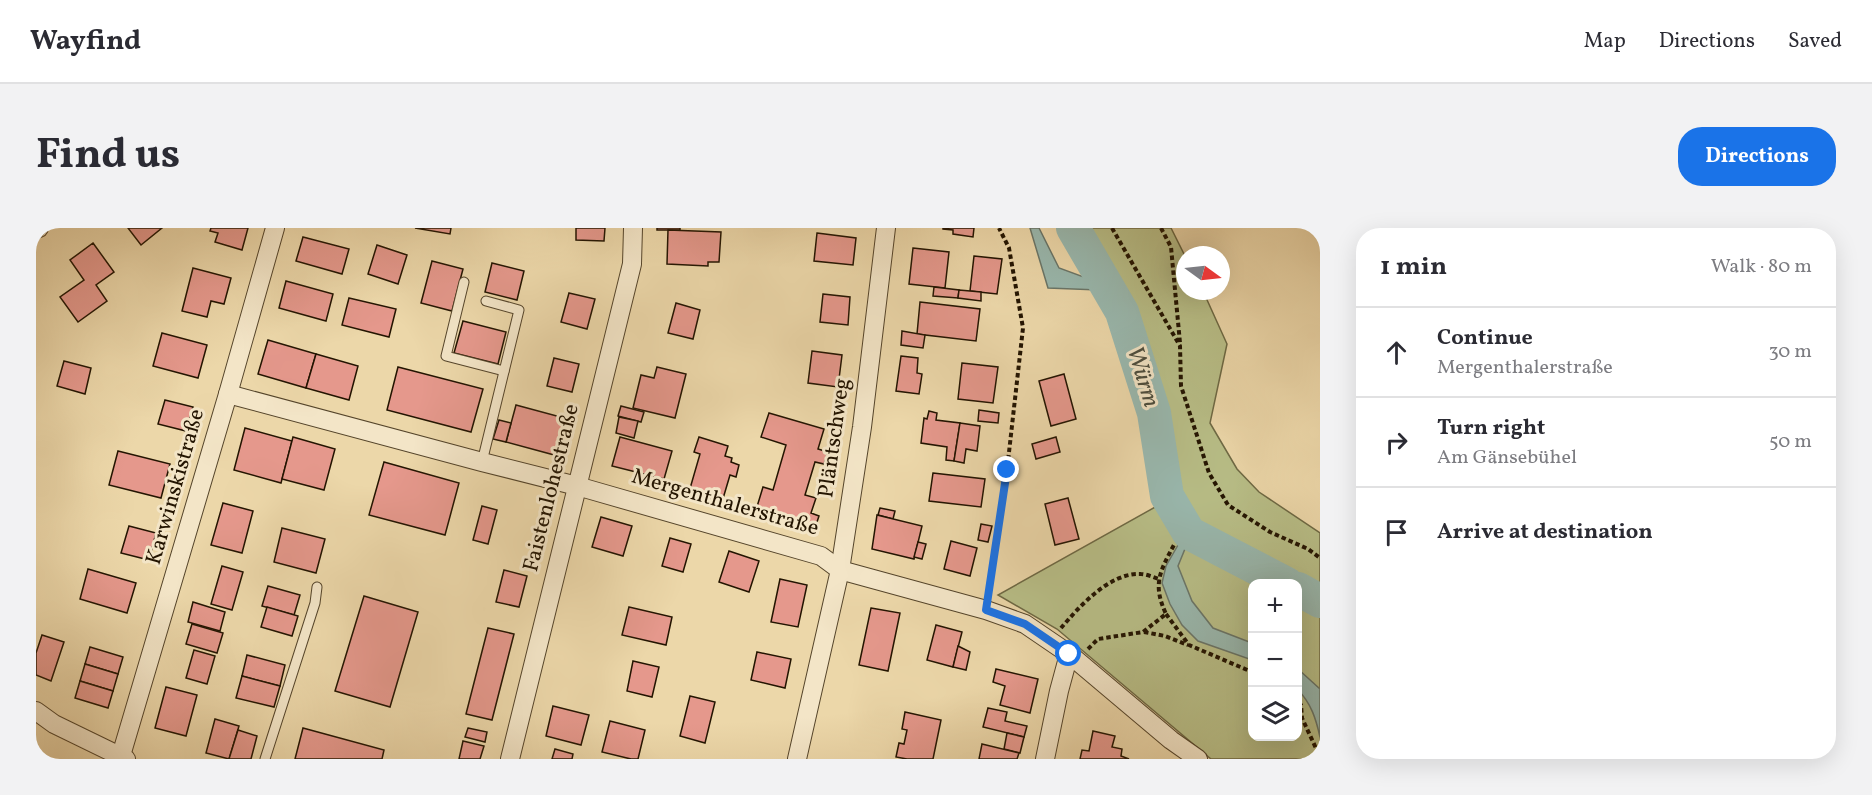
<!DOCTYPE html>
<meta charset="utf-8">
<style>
:root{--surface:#fff;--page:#f2f2f3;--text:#2b2b33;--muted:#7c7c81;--line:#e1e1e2;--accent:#1a73e8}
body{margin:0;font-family:Vollkorn,serif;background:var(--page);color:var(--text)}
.controls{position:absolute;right:18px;bottom:18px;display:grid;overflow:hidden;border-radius:12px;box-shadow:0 6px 24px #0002}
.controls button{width:54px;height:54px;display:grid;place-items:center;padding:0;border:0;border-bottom:2px solid var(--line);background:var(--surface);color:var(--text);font:30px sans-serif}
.compass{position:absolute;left:1140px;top:18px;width:54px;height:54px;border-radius:50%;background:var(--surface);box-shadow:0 6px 24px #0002;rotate:105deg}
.stop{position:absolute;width:18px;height:18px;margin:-14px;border:4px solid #1a73e8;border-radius:50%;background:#fff}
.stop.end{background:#1a73e8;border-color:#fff;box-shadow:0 2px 6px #0008}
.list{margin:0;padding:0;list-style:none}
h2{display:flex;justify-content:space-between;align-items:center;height:78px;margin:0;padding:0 24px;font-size:26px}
h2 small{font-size:20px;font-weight:400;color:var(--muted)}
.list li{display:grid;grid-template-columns:39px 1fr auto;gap:18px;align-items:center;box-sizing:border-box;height:90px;padding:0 24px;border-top:2px solid var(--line)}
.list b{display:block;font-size:22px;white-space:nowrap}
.list p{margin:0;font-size:20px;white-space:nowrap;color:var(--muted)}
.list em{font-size:20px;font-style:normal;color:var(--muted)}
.icon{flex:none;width:33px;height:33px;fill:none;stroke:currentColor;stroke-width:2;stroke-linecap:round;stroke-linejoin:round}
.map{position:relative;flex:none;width:1284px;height:531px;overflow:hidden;border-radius:24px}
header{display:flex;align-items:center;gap:36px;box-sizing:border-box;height:84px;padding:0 30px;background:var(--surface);border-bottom:2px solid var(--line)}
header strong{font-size:28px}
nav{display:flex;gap:33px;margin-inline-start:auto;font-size:21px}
.intro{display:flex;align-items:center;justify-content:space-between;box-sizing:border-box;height:144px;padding:0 36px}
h1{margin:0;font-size:42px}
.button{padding:15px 27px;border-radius:24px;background:var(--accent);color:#fff;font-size:21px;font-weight:700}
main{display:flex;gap:36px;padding:0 36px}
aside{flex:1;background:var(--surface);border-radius:24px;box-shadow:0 6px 24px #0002}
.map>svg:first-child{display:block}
.green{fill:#b8be87;stroke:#6e6944;stroke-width:1.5;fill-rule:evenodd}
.water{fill:#99b8ae;stroke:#6a7669;stroke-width:1.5}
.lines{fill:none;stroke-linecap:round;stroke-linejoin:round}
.river{stroke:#99b8ae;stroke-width:34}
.building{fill:#e5988c;stroke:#231401;stroke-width:1.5}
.service-casing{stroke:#55452b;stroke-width:11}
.minor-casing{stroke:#55452b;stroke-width:20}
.path{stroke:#231401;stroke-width:4;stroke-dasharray:4.5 3;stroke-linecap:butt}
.service{stroke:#f3e5c7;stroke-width:9}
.minor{stroke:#f3e5c7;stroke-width:18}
.route{stroke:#1a73e8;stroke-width:8}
.labels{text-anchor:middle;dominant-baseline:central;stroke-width:6;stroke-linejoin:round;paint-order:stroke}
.street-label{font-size:22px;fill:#231401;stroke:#f3e5c7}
.water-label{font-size:24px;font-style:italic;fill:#4c4d3e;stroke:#f3e5c7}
</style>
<header>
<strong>Wayfind</strong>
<nav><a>Map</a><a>Directions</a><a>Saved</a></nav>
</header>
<div class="intro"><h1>Find us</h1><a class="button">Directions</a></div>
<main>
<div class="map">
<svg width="1284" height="531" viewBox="0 0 1284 531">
<rect width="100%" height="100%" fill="#ecd7a9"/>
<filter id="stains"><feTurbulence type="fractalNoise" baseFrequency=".00333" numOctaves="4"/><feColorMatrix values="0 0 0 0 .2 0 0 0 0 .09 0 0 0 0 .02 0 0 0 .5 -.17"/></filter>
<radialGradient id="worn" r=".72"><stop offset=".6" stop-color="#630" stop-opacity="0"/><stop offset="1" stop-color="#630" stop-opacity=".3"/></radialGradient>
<path class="green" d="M1035,0H1135L1149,28V63H1167L1191,116L1174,195L1201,241L1223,264L1284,305V531H1175L1021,401L962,367L1130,273L1117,193L1084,80ZM1216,356H1262V508H1216Z"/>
<g class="water">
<polygon points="994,0 1003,0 1023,40 1056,52 1062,62 1012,60"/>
<polygon points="1145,306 1153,311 1142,338 1156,373 1177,400 1216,415 1216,432 1162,413 1146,397 1134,376 1126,355 1130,338 1142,317"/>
<path d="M1262,441L1284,461V509C1280,491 1275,475 1262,462Z"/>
</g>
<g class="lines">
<g class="river">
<polyline points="1037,0 1086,84 1118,185 1131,268 1153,305 1251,356"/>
<polyline points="1262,361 1284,373"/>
</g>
</g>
<g class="building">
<polygon points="92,0 126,0 105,17"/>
<polygon points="175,0 212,0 206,22 179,14 182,5 174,3"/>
<polygon points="379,0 415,0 414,6"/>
<polygon points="540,0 569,0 568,13 540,12"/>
<rect x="621" y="0" width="23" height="2"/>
<polygon points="907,0 938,0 937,9 917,6 917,2 907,1"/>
<polygon points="632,2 685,4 683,34 672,34 672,38 631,36"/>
<polygon points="781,5 820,10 817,37 778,33"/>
<polygon points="267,9 313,21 306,46 260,33"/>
<polygon points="57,15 78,44 60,57 71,73 42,94 24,69 48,52 34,32"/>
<polygon points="341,17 371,27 362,56 332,46"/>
<polygon points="877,20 913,24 909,60 873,56"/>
<polygon points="938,28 966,31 961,66 934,63"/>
<polygon points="396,33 427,41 416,83 385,75"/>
<polygon points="456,35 488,43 481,72 449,64"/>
<polygon points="157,40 195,50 188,76 175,73 171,89 146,83"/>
<polygon points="250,53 297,66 290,93 243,80"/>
<polygon points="898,59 923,62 922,70 897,68"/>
<polygon points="923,62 945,64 945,73 922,70"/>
<polygon points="533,65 559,71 551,101 525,94"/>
<polygon points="787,66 814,69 812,97 784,94"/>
<polygon points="313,70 360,81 353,109 306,97"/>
<polygon points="884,74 944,81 940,113 881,106"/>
<polygon points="640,75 664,82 657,111 632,105"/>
<polygon points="427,93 470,104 462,136 418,125"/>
<polygon points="866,103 889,107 887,120 865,117"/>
<polygon points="126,105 171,117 162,150 117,138"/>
<polygon points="232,112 280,126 270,160 222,146"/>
<polygon points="776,123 806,127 802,159 772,155"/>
<polygon points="280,126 322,138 313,172 270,160"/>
<polygon points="865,128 882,130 881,145 886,146 883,166 860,163"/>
<polygon points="518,130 543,136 536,164 511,158"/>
<polygon points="28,133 55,140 49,166 21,158"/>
<polygon points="926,135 962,139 957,175 922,171"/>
<polygon points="362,139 447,161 435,204 351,182"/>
<polygon points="621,139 650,146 639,190 597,180 605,147 618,150"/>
<polygon points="1028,146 1040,191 1015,198 1003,153"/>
<polygon points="129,172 157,179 150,203 122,196"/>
<polygon points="480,177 532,191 522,228 470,214"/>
<polygon points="585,178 608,184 605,194 582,188"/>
<polygon points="943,182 963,185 962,195 942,193"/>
<polygon points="893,183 901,185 900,192 924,195 918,233 910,232 911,219 885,215 888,190 891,191"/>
<polygon points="733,185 788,201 782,221 792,224 788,236 779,234 769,267 780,270 775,285 783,288 779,300 720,282 727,259 737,262 750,217 725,209"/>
<polygon points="583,189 602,193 598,210 580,205"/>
<polygon points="463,192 475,195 470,214 457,211"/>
<polygon points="924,195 944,198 941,223 930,221 928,235 918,233"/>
<polygon points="209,200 256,213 245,255 198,242"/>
<polygon points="257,209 299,221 288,262 246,251"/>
<polygon points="584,209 636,223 628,251 576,238"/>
<polygon points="663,209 692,218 689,228 696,230 695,234 703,237 700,249 694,247 686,274 653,264 664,226 658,224"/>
<polygon points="1020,209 1024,224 1000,231 996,216"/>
<polygon points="82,223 134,236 125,270 73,257"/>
<polygon points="348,234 423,255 409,307 333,287"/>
<polygon points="897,245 949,251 945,279 893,273"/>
<polygon points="1032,270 1043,311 1019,317 1009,276"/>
<polygon points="187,275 217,283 206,325 175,317"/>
<polygon points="446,278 461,282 452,316 437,312"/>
<polygon points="844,280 859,283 857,291 842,287"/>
<polygon points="841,287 886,298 878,331 836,321"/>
<polygon points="565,289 596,298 587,328 556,319"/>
<polygon points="945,296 956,298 952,314 942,312"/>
<polygon points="93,298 120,305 113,332 85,325"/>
<polygon points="246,300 289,311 280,345 238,334"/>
<polygon points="634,310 655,316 647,344 626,338"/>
<polygon points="915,313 941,320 934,348 908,341"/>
<polygon points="882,314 890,316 886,331 878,329"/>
<polygon points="693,323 723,333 713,364 683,354"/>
<polygon points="186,338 207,344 196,382 175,376"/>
<polygon points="52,341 100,355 91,385 44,371"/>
<polygon points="468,342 491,348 483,379 460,374"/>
<polygon points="744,351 771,357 762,399 735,394"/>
<polygon points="232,358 264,367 258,387 226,378"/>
<polygon points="328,368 382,384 354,479 299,463"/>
<polygon points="157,374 189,384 184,403 152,394"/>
<polygon points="231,379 262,388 256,408 225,399"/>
<polygon points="593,379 636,389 630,417 586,407"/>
<polygon points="835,380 864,385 852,443 823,437"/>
<polygon points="156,396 187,405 181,425 150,416"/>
<polygon points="900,397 926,404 917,439 891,432"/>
<polygon points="452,400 478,406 456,492 430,486"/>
<polygon points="6,407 28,414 15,453 0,447 0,425"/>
<polygon points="922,418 934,424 930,442 917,439"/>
<polygon points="54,419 87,429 82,446 49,436"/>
<polygon points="158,422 179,428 171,456 150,450"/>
<polygon points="721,424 755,431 749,460 715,452"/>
<polygon points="211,427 249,437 244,458 206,448"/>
<polygon points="597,433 623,439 616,469 591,463"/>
<polygon points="49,436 82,446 77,463 44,453"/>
<polygon points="960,441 1002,451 994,485 964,477 969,458 957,454"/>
<polygon points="206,448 244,458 238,479 200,470"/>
<polygon points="44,453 77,463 72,480 39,470"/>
<polygon points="130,459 161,467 150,508 119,500"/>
<polygon points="654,468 679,474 669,515 644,508"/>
<polygon points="517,478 553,487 545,517 510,508"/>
<polygon points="952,480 971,484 969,493 991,498 988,509 947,499"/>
<polygon points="869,484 905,492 897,531 871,531 860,529 863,515 868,516 871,502 866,501"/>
<polygon points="179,491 203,498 193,531 170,525"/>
<polygon points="574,493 609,502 602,531 595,531 566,524"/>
<polygon points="267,500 348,522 346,531 259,531"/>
<polygon points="432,500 451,504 449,514 429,509"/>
<polygon points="202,502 221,508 215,531 193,531"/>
<polygon points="1057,503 1079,508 1076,519 1086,521 1085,528 1093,531 1044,531 1046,522 1053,523"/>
<polygon points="971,505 988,509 984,525 968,521"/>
<polygon points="427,513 448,518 444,531 423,531"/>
<polygon points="946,516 983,525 981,531 943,531"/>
<polygon points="519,521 537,526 536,531 516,531"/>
</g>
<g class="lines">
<g class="service-casing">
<g id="service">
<polyline points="428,54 410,128 468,143"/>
<polyline points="446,234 483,82 450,73"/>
<polyline points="229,531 279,375 281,359"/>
</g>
</g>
<g class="minor-casing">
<g id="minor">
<polyline points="0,1 3,0"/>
<polyline points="192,166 446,234 541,258 785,328 804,342 950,382 989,396 1033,426 1135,512 1162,531"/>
<polyline points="0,483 18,496 90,531"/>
<polyline points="84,531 192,166 239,0"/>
<polyline points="474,531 596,36 597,0"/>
<polyline points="761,531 804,342 826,199 850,0"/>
<polyline points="1009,531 1023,463 1033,426"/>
</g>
</g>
<g class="path">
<polyline points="1076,0 1144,118 1145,158 1173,245 1192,277 1234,304 1272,321 1284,330"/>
<polyline points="1125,0 1135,19 1144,115"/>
<polyline points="952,365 971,242 987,100 973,20 963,0"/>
<polyline points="1130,386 1153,417 1216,444"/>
<path d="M1025,400C1043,379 1074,344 1105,346C1110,346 1117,349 1123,351"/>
<polyline points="1108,404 1129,408 1152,417"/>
<path d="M1052,421L1062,411L1107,404L1130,386C1116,356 1124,343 1139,315"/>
<polyline points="1262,474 1265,477 1266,490 1284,529"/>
</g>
<use href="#service" class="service"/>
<use href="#minor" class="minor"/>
</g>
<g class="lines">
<polyline class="route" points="971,242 950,382 989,396 1033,426"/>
</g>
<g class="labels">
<g class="street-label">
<text transform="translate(799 210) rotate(-82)">Pläntschweg</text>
<text transform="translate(140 259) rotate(-74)">Karwinskistraße</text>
<text transform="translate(516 260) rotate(-76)">Faistenlohestraße</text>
<text transform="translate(689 275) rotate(16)">Mergenthalerstraße</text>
</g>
<g class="water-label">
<text transform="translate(1106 149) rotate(73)">Würm</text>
</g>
</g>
<rect width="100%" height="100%" filter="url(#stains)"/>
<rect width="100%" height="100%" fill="url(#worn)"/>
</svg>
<div class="controls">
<button>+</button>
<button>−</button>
<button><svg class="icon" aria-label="layers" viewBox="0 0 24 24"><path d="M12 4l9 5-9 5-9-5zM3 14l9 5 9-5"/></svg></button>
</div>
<svg class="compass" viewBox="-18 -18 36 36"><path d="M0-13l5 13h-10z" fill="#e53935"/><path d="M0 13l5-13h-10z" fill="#7c7c81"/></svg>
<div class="stop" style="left:1033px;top:426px"></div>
<div class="stop end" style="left:971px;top:242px"></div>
</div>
<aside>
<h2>1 min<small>Walk · 80 m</small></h2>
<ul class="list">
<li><svg class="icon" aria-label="ahead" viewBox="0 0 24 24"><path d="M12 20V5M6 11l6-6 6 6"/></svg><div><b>Continue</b><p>Mergenthalerstraße</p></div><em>30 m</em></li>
<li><svg class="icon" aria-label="right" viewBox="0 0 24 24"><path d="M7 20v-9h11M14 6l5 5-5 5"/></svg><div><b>Turn right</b><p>Am Gänsebühel</p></div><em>50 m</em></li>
<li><svg class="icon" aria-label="arrive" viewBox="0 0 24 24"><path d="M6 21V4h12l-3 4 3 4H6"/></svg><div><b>Arrive at destination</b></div></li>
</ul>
</aside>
</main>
